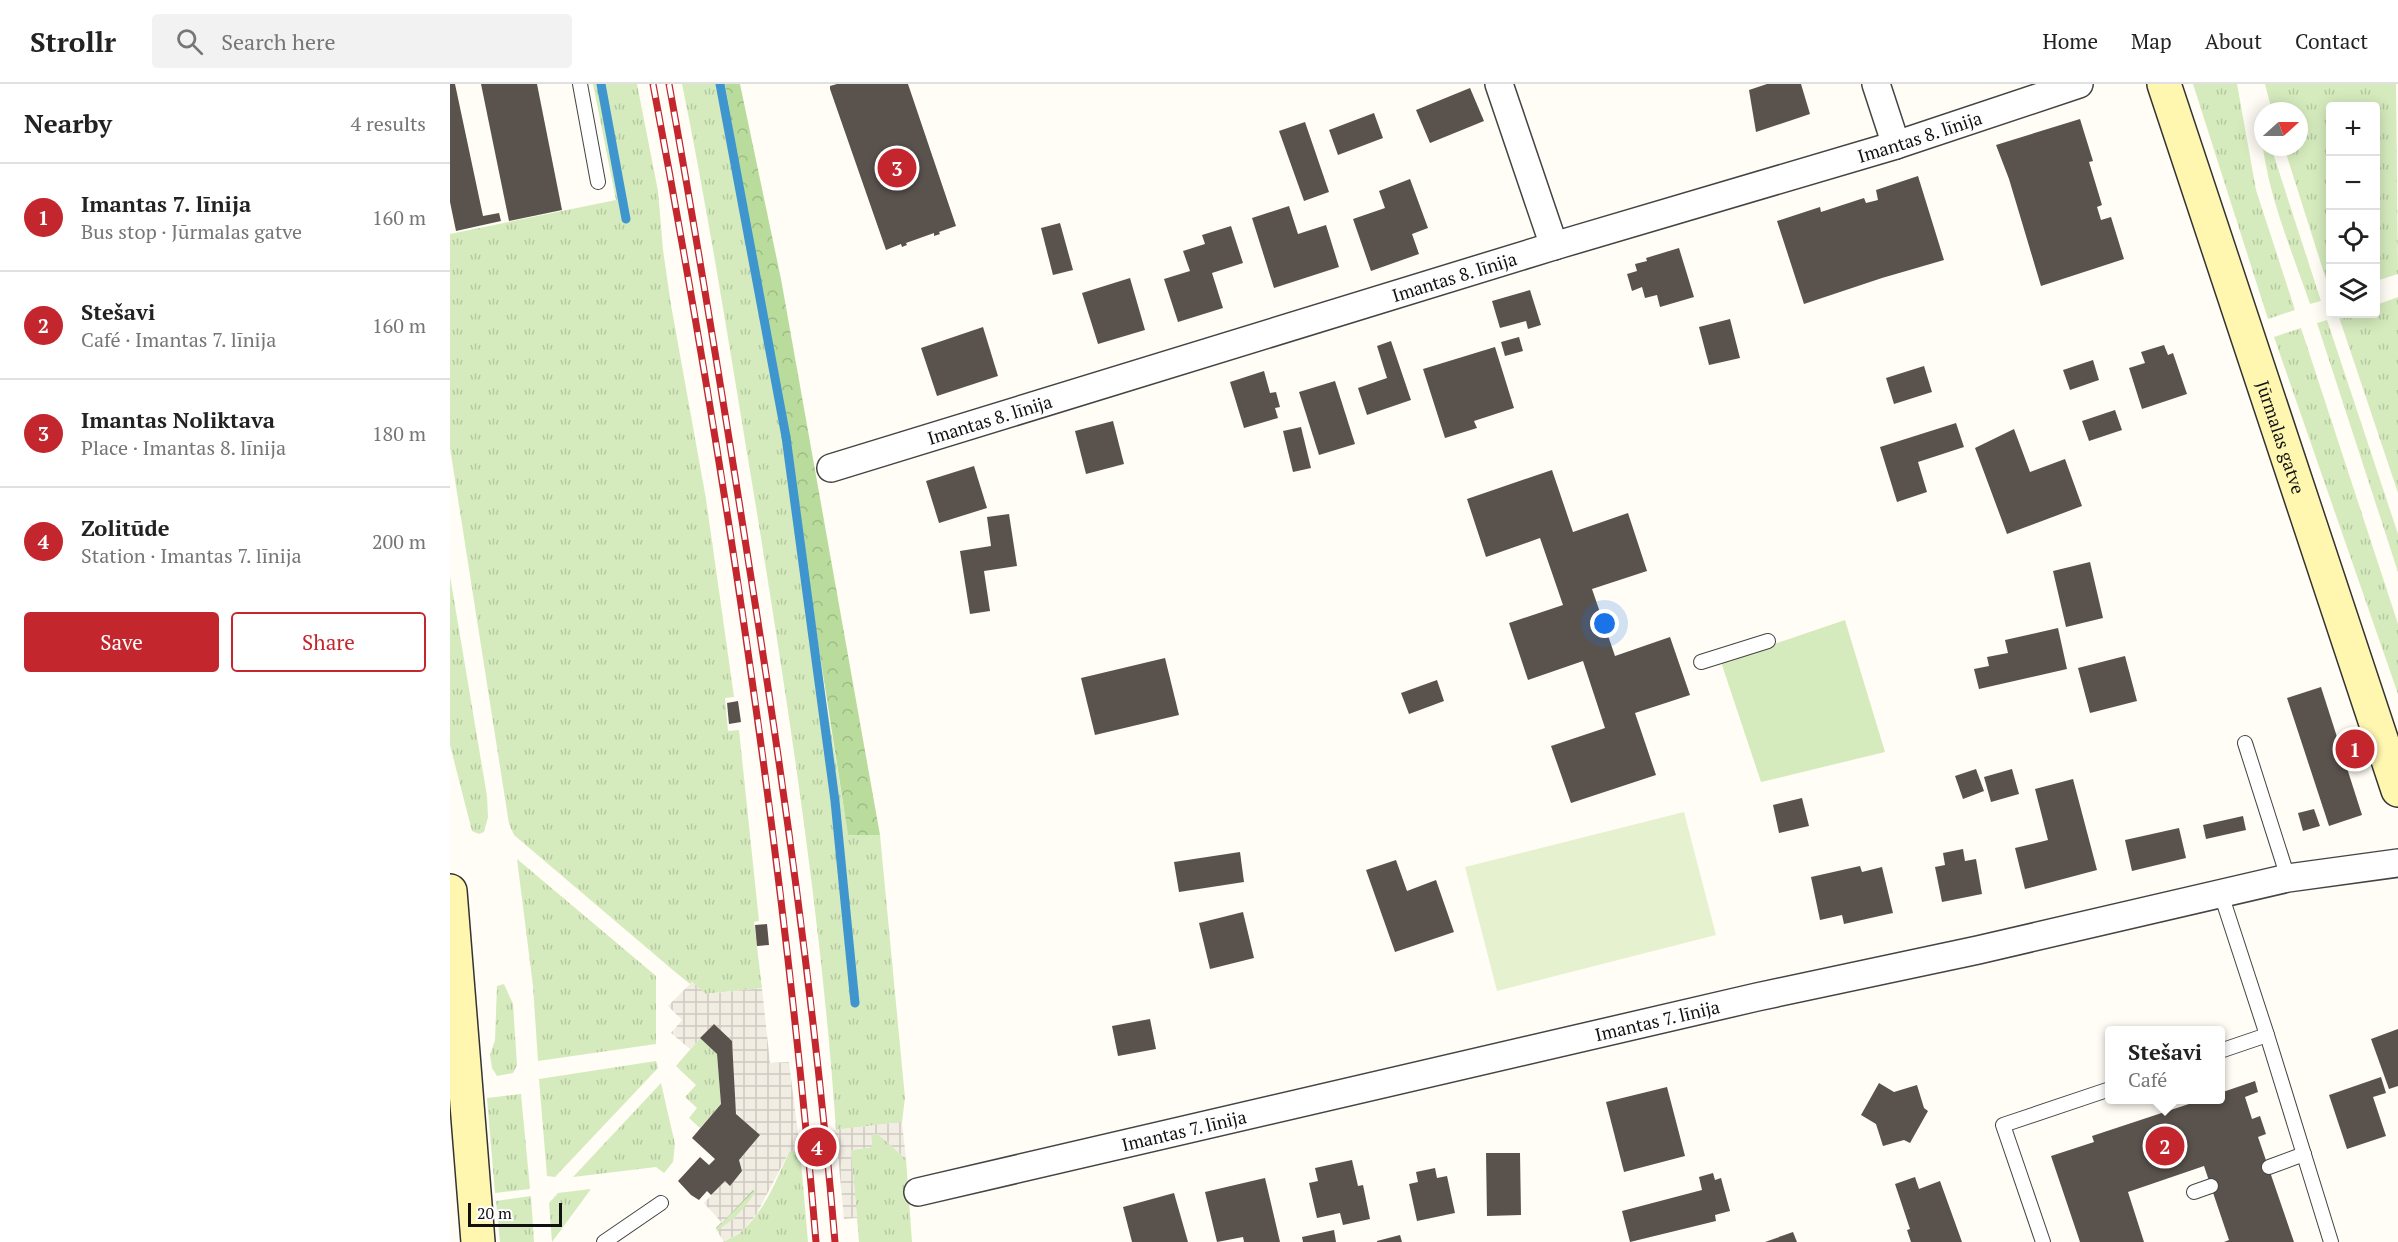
<!DOCTYPE html>
<meta charset="utf-8">
<style>
:root{--surface:#fff;--page:#f2f2f2;--text:#222;--muted:#767676;--line:#e0e0e0;--accent:#c4262e}
body{margin:0;font-family:"PT Serif",serif;background:var(--page);color:var(--text)}
.controls{position:absolute;right:18px;top:18px;display:grid;overflow:hidden;border-radius:6px;box-shadow:0 3px 15px #0003}
.controls button{width:54px;height:54px;display:grid;place-items:center;padding:0;border:0;border-bottom:2px solid var(--line);background:var(--surface);color:var(--text);font:30px sans-serif}
.compass{position:absolute;left:1804px;top:18px;width:54px;height:54px;border-radius:50%;background:var(--surface);box-shadow:0 3px 15px #0003;rotate:69deg}
.scale{position:absolute;left:18px;bottom:15px;width:94px;box-sizing:border-box;padding-left:6px;border:3px solid #111;border-top:0;font-size:16px;line-height:21px;white-space:nowrap;color:#111;-webkit-text-stroke:4px #fff;paint-order:stroke}
.you{position:absolute;left:1155px;top:540px;width:21px;height:21px;margin:-15px;border:4px solid #fff;border-radius:50%;background:#1a73e8;box-shadow:0 0 0 9px #1a73e833}
.badge{display:grid;place-items:center;width:39px;height:39px;border-radius:50%;background:var(--accent);color:#fff;font-size:20px;font-weight:700}
.pin{position:absolute;translate:-50% -50%;border:3px solid #fff;box-shadow:0 2px 6px #0006}
.popup{position:absolute;left:1655px;top:942px;width:120px;height:78px;box-sizing:border-box;display:grid;place-content:center;border-radius:6px;background:var(--surface);filter:drop-shadow(0 2px 4px #0005);font-size:20px;white-space:nowrap;color:var(--muted)}
.popup b{font-size:22px;color:var(--text)}
.popup::after{content:'';position:absolute;left:50%;top:100%;margin-left:-12px;border:12px solid transparent;border-top-color:var(--surface)}
.list{margin:0;padding:0;list-style:none}
h2{display:flex;justify-content:space-between;align-items:center;height:78px;margin:0;padding:0 24px;font-size:26px}
h2 small{font-size:20px;font-weight:400;color:var(--muted)}
.list li{display:grid;grid-template-columns:39px 1fr auto;gap:18px;align-items:center;box-sizing:border-box;height:108px;padding:0 24px;border-top:2px solid var(--line)}
.list b{display:block;font-size:22px;white-space:nowrap}
.list p{margin:0;font-size:20px;white-space:nowrap;color:var(--muted)}
.list em{font-size:20px;font-style:normal;color:var(--muted)}
.actions{display:flex;gap:12px;padding:18px 24px}
.actions a{flex:1;padding:14px 0;border:2px solid var(--accent);border-radius:6px;text-align:center;font-size:21px;color:var(--accent)}
.actions .main{background:var(--accent);color:#fff}
.icon{flex:none;width:33px;height:33px;fill:none;stroke:currentColor;stroke-width:2;stroke-linecap:round;stroke-linejoin:round}
.map{position:relative;flex:none;width:1948px;height:1158px;overflow:hidden}
header{display:flex;align-items:center;gap:36px;box-sizing:border-box;height:84px;padding:0 30px;background:var(--surface);border-bottom:2px solid var(--line)}
header strong{font-size:28px}
nav{display:flex;gap:33px;margin-inline-start:auto;font-size:21px}
.search{width:420px;height:54px;background:var(--page);display:flex;align-items:center;gap:15px;box-sizing:border-box;padding:0 21px;border-radius:6px;color:var(--muted);font-size:22px}
main{display:flex}
aside{flex:1;background:var(--surface)}
.map>svg:first-child{display:block}
.grass{fill:url(#grass-tufts)}
.forest{fill:url(#forest-crowns)}
.park{fill:#d5ebbd}
.garden{fill:url(#garden-furrows)}
.pitch{fill:#e6f2cf}
.plaza{fill:url(#plaza-grid)}
.lines{fill:none;stroke-linecap:round;stroke-linejoin:round}
.stream{stroke:#3f96cf;stroke-width:9}
.building{fill:#5a524d}
.lane-casing{stroke:#444;stroke-width:16}
.street-casing{stroke:#444;stroke-width:30}
.secondary-casing{stroke:#333;stroke-width:36}
.lane{stroke:#fff;stroke-width:14}
.street{stroke:#fff;stroke-width:27}
.secondary{stroke:#fff6b0;stroke-width:33}
.rail-casing{stroke:#c4262e;stroke-width:7}
.rail{stroke:#fff;stroke-width:4.5;stroke-dasharray:14;stroke-linecap:butt}
.labels{text-anchor:middle;dominant-baseline:central;stroke-width:6;stroke-linejoin:round;paint-order:stroke}
.street-label{font-size:18px;fill:#111;stroke:#fff}
</style>
<header>
<strong>Strollr</strong>
<div class="search"><svg class="icon" aria-label="search" viewBox="0 0 24 24"><circle cx="10" cy="10" r="6"/><path d="M15 15l6 6"/></svg>Search here</div>
<nav><a>Home</a><a>Map</a><a>About</a><a>Contact</a></nav>
</header>
<main>
<aside>
<h2>Nearby<small>4 results</small></h2>
<ul class="list">
<li><span class="badge">1</span><div><b>Imantas 7. līnija</b><p>Bus stop · Jūrmalas gatve</p></div><em>160 m</em></li>
<li><span class="badge">2</span><div><b>Stešavi</b><p>Café · Imantas 7. līnija</p></div><em>160 m</em></li>
<li><span class="badge">3</span><div><b>Imantas Noliktava</b><p>Place · Imantas 8. līnija</p></div><em>180 m</em></li>
<li><span class="badge">4</span><div><b>Zolitūde</b><p>Station · Imantas 7. līnija</p></div><em>200 m</em></li>
</ul>
<div class="actions"><a class="main">Save</a><a>Share</a></div>
</aside>
<div class="map">
<svg width="1948" height="1158" viewBox="0 0 1948 1158">
<defs>
<pattern id="grass-tufts" width="24" height="20" patternUnits="userSpaceOnUse" patternTransform="scale(1.5)"><rect width="24" height="20" fill="#d5ebbd"/><path d="M3 7l-1-3M5 7V3M7 7l1-3M15 17l-1-3M17 17v-4M19 17l1-3" fill="none" stroke="#b6c8a1"/></pattern>
<pattern id="forest-crowns" width="20" height="18" patternUnits="userSpaceOnUse" patternTransform="scale(1.5)"><rect width="20" height="18" fill="#b9dc9c"/><path d="M2 6a3 3 0 1 1 6 0M12 15a3 3 0 1 1 6 0" fill="none" stroke="#9ebc85"/></pattern>
<pattern id="garden-furrows" width="10" height="10" patternUnits="userSpaceOnUse" patternTransform="scale(1.5)"><rect width="10" height="10" fill="#d5ebbd"/><path d="M-1 1l2-2M0 10L10 0M9 11l2-2" fill="none" stroke="#b6c8a1"/></pattern>
<pattern id="plaza-grid" width="8" height="8" patternUnits="userSpaceOnUse" patternTransform="scale(1.5)"><rect width="8" height="8" fill="#f1ede2"/><path d="M0 4h8M4 0v8" fill="none" stroke="#cecac1"/></pattern>
</defs>
<rect width="100%" height="100%" fill="#fffdf5"/>
<g class="grass">
<polygon points="143,0 187,0 208,107 213,166 221,221 256,415 284,613 275,614 278,647 289,646 309,837 304,838 312,904 255,910 242,898 240,900 224,887 64,751 59,740 0,364 0,150 166,116"/>
<path d="M232,0H275L398,750L430,751L455,1014L452,1038L386,1046C372,839 340,634 307,429C283,286 261,142 232,0Z"/>
<polygon points="1743,0 1787,0 1806,106 1845,226 1818,235"/>
<polygon points="1815,0 1946,0 1948,190 1926,197 1926,22 1880,22 1880,208 1834,63 1849,63 1849,27 1822,27"/>
<path d="M1813,55V63H1821L1871,217L1860,220C1842,167 1818,112 1812,56Z"/>
<polygon points="1948,213 1948,409 1889,233 1899,230 1926,230 1926,221"/>
<polygon points="1877,236 1948,450 1948,488 1867,239"/>
<polygon points="1851,244 1948,540 1948,610 1824,253"/>
<polygon points="0,492 37,712 38,733 34,748 29,750 22,747 0,661"/>
<polygon points="67,775 206,892 206,960 88,977 83,902"/>
<polygon points="54,900 63,920 67,981 63,989 47,992 42,984 40,971 45,956 47,902"/>
<polygon points="250,954 267,970 271,1020 250,1044 239,1034 247,1024 235,1013 246,1001 226,982"/>
<polygon points="206,977 208,984 105,1093 97,1092 89,995"/>
<polygon points="211,999 225,1060 223,1078 214,1089 206,1083 123,1093"/>
<polygon points="71,1010 80,1105 45,1109 37,1014"/>
<polygon points="428,1050 456,1075 462,1158 409,1158 401,1066 422,1063 421,1051"/>
<path d="M350,1066L358,1158H273C280,1154 288,1151 293,1146C315,1126 327,1095 339,1068Z"/>
<polygon points="141,1105 102,1158 99,1119 108,1109"/>
<polygon points="81,1112 84,1158 50,1158 46,1117"/>
</g>
<polygon class="forest" points="275,0 290,0 331,195 430,751 398,751 363,526"/>
<polygon class="park" points="1395,536 1435,668 1311,698 1271,578"/>
<path class="garden" d="M303,1105L306,1108C295,1124 284,1137 267,1147L266,1144Z"/>
<polygon class="pitch" points="1234,728 1266,851 1047,907 1015,783"/>
<polygon class="plaza" points="242,898 256,910 312,904 320,979 339,978 348,1050 452,1038 456,1075 428,1050 421,1051 422,1063 401,1066 407,1134 394,1135 387,1061 339,1068 306,1131 292,1147 274,1158 267,1147 287,1132 306,1108 303,1106 272,1139 254,1119 275,1097 280,1102 292,1087 289,1076 286,1023 283,1022 282,957 264,940 240,965 221,949 232,936 218,922"/>
<g class="lines">
<g class="stream">
<polyline points="151,0 176,135"/>
<polyline points="270,0 336,353"/>
<polyline points="336,353 385,717 405,919"/>
</g>
</g>
<g class="building">
<polygon points="0,0 5,0 33,132 49,129 51,137 6,147 0,118"/>
<polygon points="31,0 87,0 112,126 59,137"/>
<polygon points="387,0 458,0 506,142 489,148 490,150 484,152 484,149 456,159 457,161 452,163 451,160 436,166 380,5 380,2"/>
<polygon points="1317,0 1351,0 1360,30 1306,48 1299,6"/>
<polygon points="1020,4 1034,37 980,59 966,26"/>
<polygon points="924,29 933,54 888,71 879,46"/>
<polygon points="1630,35 1643,77 1639,78 1652,121 1647,123 1651,136 1661,133 1674,175 1591,202 1559,95 1546,61"/>
<polygon points="855,38 879,108 854,117 829,47"/>
<polygon points="1468,92 1494,176 1432,194 1354,220 1327,137 1370,123 1371,128 1414,114 1416,119 1428,116 1426,106"/>
<polygon points="960,95 978,144 962,150 969,170 921,187 903,135 935,124 929,107"/>
<polygon points="839,122 848,150 876,141 889,183 824,204 802,134"/>
<polygon points="610,139 623,186 603,191 591,144"/>
<polygon points="781,142 793,179 762,189 773,224 728,238 714,195 740,187 733,167 755,160 752,151"/>
<polygon points="1229,164 1244,213 1210,223 1207,211 1195,214 1192,203 1182,207 1177,190 1187,187 1185,180 1197,177 1196,174"/>
<polygon points="680,194 695,246 648,260 632,209"/>
<polygon points="1080,206 1091,241 1078,245 1076,237 1050,244 1042,217"/>
<polygon points="1280,235 1290,274 1259,281 1249,243"/>
<polygon points="533,243 548,292 487,312 471,264"/>
<polygon points="1069,253 1073,267 1055,272 1051,258"/>
<polygon points="941,257 961,316 917,331 908,304 937,294 927,262"/>
<polygon points="1714,261 1718,271 1723,269 1737,310 1692,325 1679,284 1695,279 1691,268"/>
<polygon points="1045,263 1064,324 1024,337 1027,344 995,354 973,285"/>
<polygon points="1643,276 1649,296 1620,306 1613,286"/>
<polygon points="1474,282 1482,308 1444,320 1436,294"/>
<polygon points="814,287 820,309 826,308 830,323 825,324 828,334 794,344 780,298"/>
<polygon points="885,297 905,360 869,371 849,308"/>
<polygon points="1665,326 1672,346 1639,357 1632,337"/>
<polygon points="663,337 674,380 636,390 625,347"/>
<polygon points="1506,339 1514,363 1468,378 1477,408 1447,418 1430,363"/>
<polygon points="851,343 861,384 843,388 833,347"/>
<polygon points="1564,345 1580,388 1615,375 1632,422 1557,450 1525,364"/>
<polygon points="524,382 537,424 489,439 476,397"/>
<polygon points="1102,386 1123,448 1178,429 1197,487 1142,505 1165,572 1220,553 1240,611 1185,629 1206,691 1121,719 1101,662 1155,644 1133,577 1078,596 1059,539 1113,521 1090,454 1036,473 1017,415"/>
<polygon points="559,430 567,482 534,487 540,527 520,530 510,467 541,462 537,433"/>
<polygon points="1640,478 1653,534 1616,543 1603,487"/>
<polygon points="1608,544 1617,585 1529,605 1524,585 1539,582 1537,573 1558,569 1555,556"/>
<polygon points="1675,572 1687,617 1640,629 1628,584"/>
<polygon points="715,574 729,631 645,651 631,594"/>
<polygon points="987,596 994,617 959,630 951,609"/>
<polygon points="1871,603 1912,731 1879,742 1837,614"/>
<polygon points="288,617 291,638 279,640 277,619"/>
<polygon points="1526,685 1534,707 1513,715 1505,692"/>
<polygon points="1562,685 1569,710 1541,718 1534,693"/>
<polygon points="1623,695 1647,786 1575,805 1565,764 1598,756 1585,705"/>
<polygon points="1352,714 1359,742 1329,749 1323,721"/>
<polygon points="1864,725 1870,742 1853,747 1848,729"/>
<polygon points="1793,732 1796,746 1756,755 1753,741"/>
<polygon points="1729,744 1736,774 1682,787 1675,756"/>
<polygon points="1513,765 1515,777 1526,775 1532,810 1492,818 1485,783 1495,781 1493,769"/>
<polygon points="790,768 794,798 729,808 724,778"/>
<polygon points="946,776 957,807 986,796 1004,848 945,868 916,786"/>
<polygon points="1410,782 1412,788 1432,783 1443,829 1394,840 1392,831 1370,836 1361,793"/>
<polygon points="793,828 804,874 760,885 749,839"/>
<polygon points="317,840 319,861 307,862 305,841"/>
<polygon points="700,935 706,965 668,972 662,942"/>
<polygon points="264,940 282,957 286,1030 310,1051 289,1076 292,1087 280,1102 275,1097 261,1111 257,1107 249,1116 241,1111 228,1097 250,1073 259,1081 265,1075 242,1054 271,1020 267,970 250,954"/>
<polygon points="1948,945 1948,1002 1939,1005 1921,955"/>
<polygon points="1931,993 1936,1009 1923,1013 1936,1052 1897,1065 1879,1011"/>
<polygon points="1805,997 1808,1008 1795,1013 1802,1035 1810,1032 1816,1050 1808,1053 1844,1158 1774,1158 1779,1156 1754,1082 1678,1108 1694,1158 1630,1158 1601,1072 1644,1058 1642,1052 1751,1016 1770,1016 1770,1009"/>
<polygon points="1429,999 1444,1008 1467,1001 1474,1024 1478,1027 1460,1059 1454,1056 1433,1062 1426,1040 1411,1031"/>
<polygon points="1217,1003 1235,1072 1174,1088 1156,1018"/>
<polygon points="1036,1069 1070,1069 1071,1131 1037,1132"/>
<polygon points="902,1076 908,1102 913,1101 920,1135 893,1141 890,1129 867,1134 859,1099 868,1097 865,1084"/>
<polygon points="985,1084 987,1094 997,1092 1005,1129 967,1137 959,1100 968,1098 966,1088"/>
<polygon points="1263,1089 1265,1096 1271,1094 1280,1127 1265,1131 1266,1137 1180,1158 1172,1127 1252,1106 1249,1093"/>
<polygon points="1465,1093 1469,1105 1490,1097 1512,1158 1461,1158 1457,1146 1460,1145 1445,1100"/>
<polygon points="815,1094 830,1158 794,1158 793,1153 767,1158 755,1108"/>
<polygon points="724,1109 738,1158 682,1158 673,1123"/>
<polygon points="884,1146 886,1158 853,1158 852,1153"/>
<polygon points="1343,1148 1347,1158 1315,1158"/>
<polygon points="950,1151 952,1158 927,1158 927,1157"/>
</g>
<g class="lines">
<g class="lane-casing">
<g id="lane">
<polyline points="130,0 148,98"/>
<polyline points="1251,578 1318,557"/>
<polyline points="1795,659 1838,794"/>
<polyline points="1817,951 1881,1158"/>
<polyline points="1770,967 1817,951 1771,810"/>
<polyline points="1819,1083 1854,1070"/>
<polyline points="1744,1108 1761,1102"/>
<polyline points="154,1158 211,1119"/>
<polyline points="1593,1158 1553,1041 1660,1005"/>
</g>
</g>
<g class="street-casing">
<g id="street">
<polyline points="1049,0 1104,162"/>
<polyline points="1426,0 1446,61"/>
<path id="s1" d="M381,384L1104,162L1446,61L1629,0"/>
<path id="s2" d="M468,1108L1307,913L1528,866L1838,794L1948,779"/>
</g>
</g>
<g class="secondary-casing">
<g id="secondary">
<path id="s3" d="M1714,0L1948,706"/>
<polyline points="0,807 28,1158"/>
</g>
</g>
<use href="#lane" class="lane"/>
<use href="#street" class="street"/>
<use href="#secondary" class="secondary"/>
<g class="rail-casing">
<g id="rail">
<path d="M203,0C275,383 334,770 366,1158"/>
<path d="M219,0C248,160 274,321 299,481C335,706 366,931 385,1158"/>
</g>
</g>
<use href="#rail" class="rail"/>
</g>
<g class="labels">
<g class="street-label">
<text stroke="none"><textPath href="#s1" startOffset="1138">Imantas 8. līnija</textPath></text>
<text stroke="none"><textPath href="#s1" startOffset="652">Imantas 8. līnija</textPath></text>
<text stroke="none"><textPath href="#s1" startOffset="166">Imantas 8. līnija</textPath></text>
<text stroke="none"><textPath href="#s3" startOffset="372">Jūrmalas gatve</textPath></text>
<text stroke="none"><textPath href="#s2" startOffset="759">Imantas 7. līnija</textPath></text>
<text stroke="none"><textPath href="#s2" startOffset="273">Imantas 7. līnija</textPath></text>
</g>
</g>
</svg>
<div class="controls">
<button>+</button>
<button>−</button>
<button><svg class="icon" aria-label="locate" viewBox="0 0 24 24"><circle cx="12" cy="12" r="6"/><path d="M12 2v4M12 18v4M2 12h4M18 12h4"/></svg></button>
<button><svg class="icon" aria-label="layers" viewBox="0 0 24 24"><path d="M12 4l9 5-9 5-9-5zM3 14l9 5 9-5"/></svg></button>
</div>
<svg class="compass" viewBox="-18 -18 36 36"><path d="M0-13l5 13h-10z" fill="#e53935"/><path d="M0 13l5-13h-10z" fill="#767676"/></svg>
<div class="scale">20 m</div>
<div class="you"></div>
<div class="pin badge" style="left:1905px;top:665px">1</div>
<div class="pin badge" style="left:1715px;top:1062px">2</div>
<div class="popup"><b>Stešavi</b>Café</div>
<div class="pin badge" style="left:447px;top:84px">3</div>
<div class="pin badge" style="left:367px;top:1063px">4</div>
</div>
</main>
